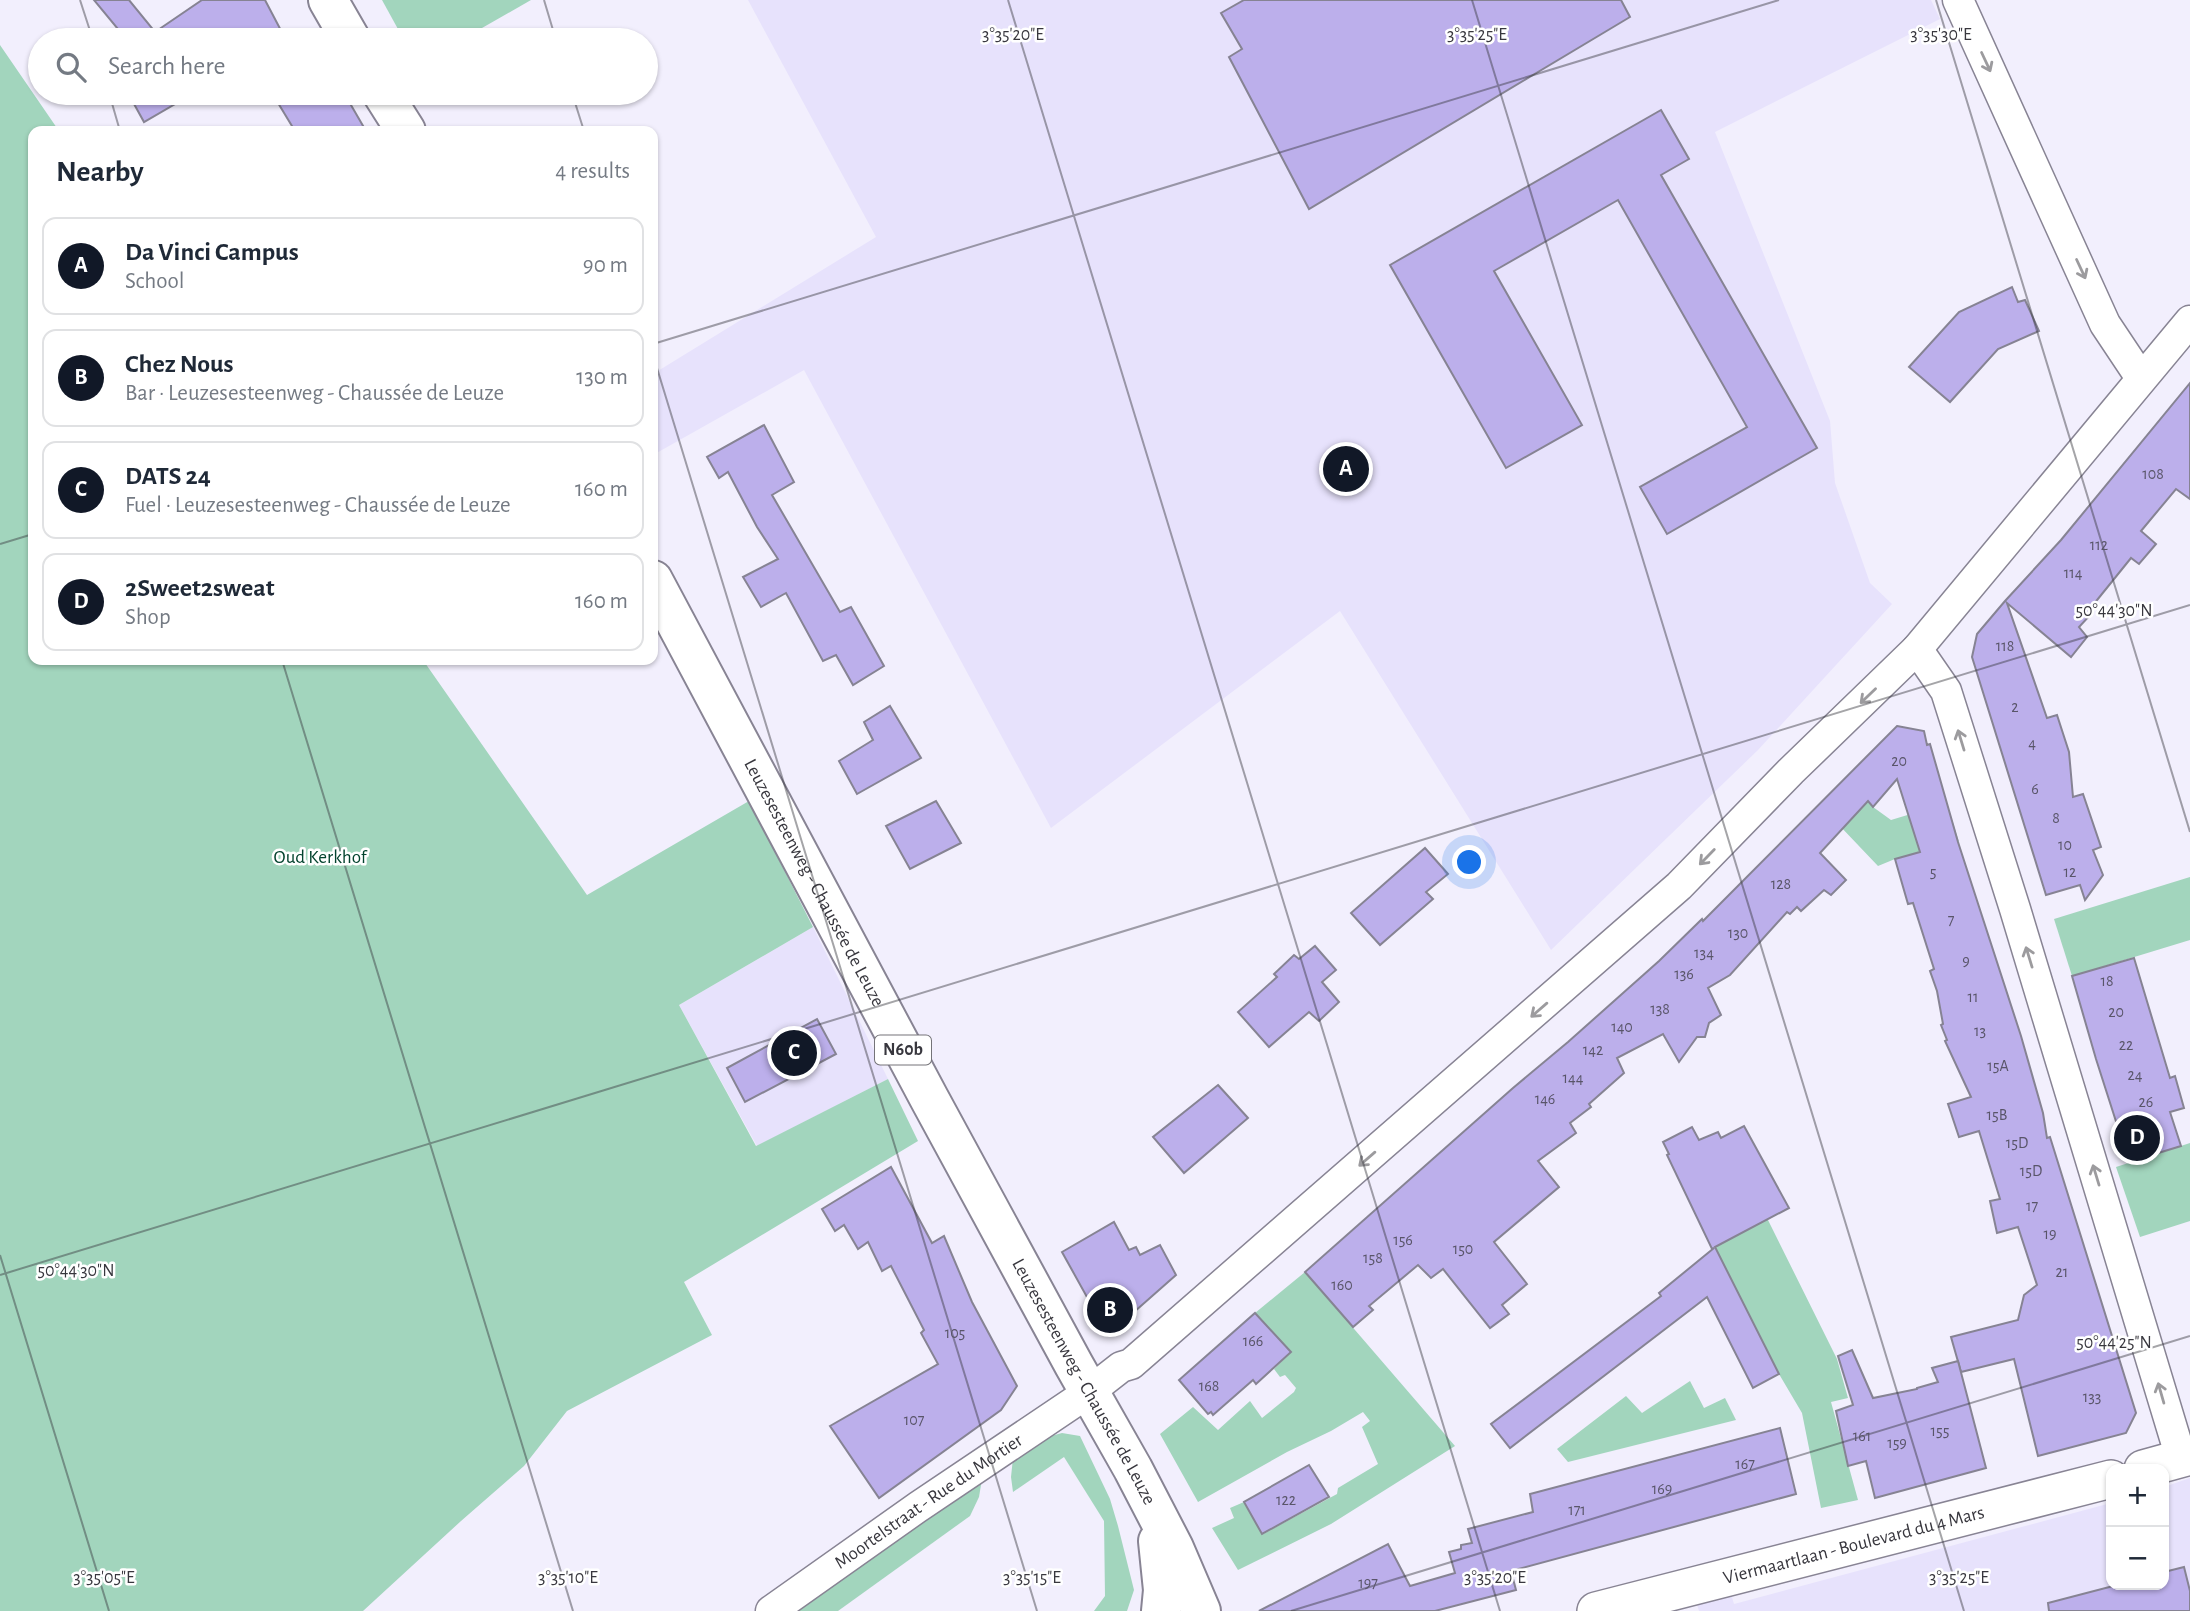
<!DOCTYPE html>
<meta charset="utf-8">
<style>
:root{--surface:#fff;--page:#f6f6f7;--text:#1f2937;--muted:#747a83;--line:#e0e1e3;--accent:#111827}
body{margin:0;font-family:"Alegreya Sans",sans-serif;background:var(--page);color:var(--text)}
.controls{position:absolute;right:21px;bottom:21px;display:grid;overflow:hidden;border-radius:14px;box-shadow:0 2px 5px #0004}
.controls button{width:63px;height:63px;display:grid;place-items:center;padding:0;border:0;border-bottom:2px solid var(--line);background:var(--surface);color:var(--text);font:35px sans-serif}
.you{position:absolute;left:1470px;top:863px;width:24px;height:24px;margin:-18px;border:5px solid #fff;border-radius:50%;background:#1a73e8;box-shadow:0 0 0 10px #1a73e833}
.badge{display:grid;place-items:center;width:46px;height:46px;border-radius:50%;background:var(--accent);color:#fff;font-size:23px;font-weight:700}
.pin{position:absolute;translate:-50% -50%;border:4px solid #fff;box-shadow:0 2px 7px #0006}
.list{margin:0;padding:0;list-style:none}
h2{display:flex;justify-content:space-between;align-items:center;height:91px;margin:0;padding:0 28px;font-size:30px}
h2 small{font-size:23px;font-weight:400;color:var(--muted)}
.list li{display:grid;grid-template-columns:46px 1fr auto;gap:21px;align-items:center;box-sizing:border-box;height:98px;margin:0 14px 14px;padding:0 14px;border:2px solid var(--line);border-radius:14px}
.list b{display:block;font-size:26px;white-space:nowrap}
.list p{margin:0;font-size:23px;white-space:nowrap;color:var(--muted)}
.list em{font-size:23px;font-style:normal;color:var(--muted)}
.icon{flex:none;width:38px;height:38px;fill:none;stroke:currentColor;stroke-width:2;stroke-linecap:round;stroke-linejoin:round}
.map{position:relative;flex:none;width:2190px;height:1611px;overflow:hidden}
.search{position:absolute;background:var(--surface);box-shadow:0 2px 5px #0004;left:28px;top:28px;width:630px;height:77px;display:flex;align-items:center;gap:18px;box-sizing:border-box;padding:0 24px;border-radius:38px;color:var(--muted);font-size:26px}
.panel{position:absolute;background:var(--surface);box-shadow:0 2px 5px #0004;left:28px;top:126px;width:630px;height:539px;border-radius:14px}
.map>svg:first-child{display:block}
.built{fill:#e7e2fc}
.green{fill:#a2d5bd}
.building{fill:#bcafeb;stroke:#868393;stroke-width:2}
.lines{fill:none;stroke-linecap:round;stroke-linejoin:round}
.minor-casing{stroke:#888494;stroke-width:33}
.tertiary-casing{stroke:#888494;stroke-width:40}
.primary-casing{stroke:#888494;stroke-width:42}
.minor{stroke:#fff;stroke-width:30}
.tertiary{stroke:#fff;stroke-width:37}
.primary{stroke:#fff;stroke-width:38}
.oneway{stroke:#9c9b9e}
.ticks{fill:none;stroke:#38373e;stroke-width:2;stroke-opacity:0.45}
.labels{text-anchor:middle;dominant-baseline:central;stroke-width:5;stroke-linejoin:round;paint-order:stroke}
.number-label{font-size:16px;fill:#595569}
.shield{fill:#fff;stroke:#747378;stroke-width:2}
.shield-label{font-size:18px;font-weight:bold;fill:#38373e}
.park-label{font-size:19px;fill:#03432e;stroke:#fff}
.street-label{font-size:19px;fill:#38373e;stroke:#fff}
.ticks-label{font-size:18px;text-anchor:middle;fill:#38373e;stroke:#fff;stroke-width:5;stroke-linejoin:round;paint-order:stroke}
</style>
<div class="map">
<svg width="2190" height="1611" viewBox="0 0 2190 1611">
<rect width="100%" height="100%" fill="#f2effd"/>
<g class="built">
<polygon points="748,0 1931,0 1940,19 1715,132 1830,421 1835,483 1870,583 1892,604 1758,750 1551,950 1340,611 1051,828 804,370 653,455 653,374 876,237"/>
<polygon points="813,927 888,1079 757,1146 679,1005"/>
<polygon points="2190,1478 2190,1611 1699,1611 1695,1598 1731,1594 1734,1604 2111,1503 2111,1585 2164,1585 2164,1487"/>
</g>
<g class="green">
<polygon points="382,0 531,0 461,40 404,40"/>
<polygon points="0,45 59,131 33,131 33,660 423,660 587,895 749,801 813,927 679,1005 756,1146 888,1079 918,1141 684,1282 712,1335 567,1411 524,1466 461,1521 363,1611 0,1611"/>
<polygon points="1846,778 1873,807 1891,820 1947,803 1959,842 1895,859 1878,866 1819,804"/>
<polygon points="2190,877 2190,940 2072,976 2054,919"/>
<polygon points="2190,1143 2190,1221 2140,1237 2116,1167"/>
<polygon points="1767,1218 1837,1359 1848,1398 1831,1402 1858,1500 1821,1508 1802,1413 1779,1374 1715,1247"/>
<polygon points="1305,1272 1455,1446 1331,1524 1238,1570 1212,1528 1234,1518 1230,1508 1244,1502 1263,1534 1337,1494 1338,1488 1378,1464 1362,1427 1370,1421 1363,1412 1331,1431 1287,1452 1198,1502 1160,1434 1193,1407 1218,1430 1250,1401 1262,1418 1294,1392 1296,1388 1285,1375 1280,1377 1274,1369 1291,1352 1255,1313"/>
<polygon points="1690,1381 1704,1408 1725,1398 1736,1420 1568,1462 1557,1449 1626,1396 1642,1413"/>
<polygon points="1062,1433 1080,1436 1110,1499 1118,1526 1134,1590 1127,1611 1094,1611 1105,1596 1104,1521 1064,1457 1013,1492 1011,1477 1013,1458 1044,1438"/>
<polygon points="982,1479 979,1497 970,1516 838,1611 794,1611"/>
</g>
<g class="building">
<polygon points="94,0 129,0 155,32 202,0 265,0 286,40 127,40"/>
<polygon points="1244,0 1621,0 1630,17 1309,209 1229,57 1242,49 1221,13"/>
<polygon points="128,93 194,93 144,122"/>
<polygon points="272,93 310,93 315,102 337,93 344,93 366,131 295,131"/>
<polygon points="1661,110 1689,159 1661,175 1817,448 1667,534 1640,487 1747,427 1618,200 1494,271 1582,425 1506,468 1390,265"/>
<polygon points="2012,287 2018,302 2025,300 2039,331 1998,349 1950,402 1909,367 1959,312"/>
<polygon points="2190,383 2190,499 2176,489 2141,531 2156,544 2139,564 2131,558 2089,610 2092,613 2079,627 2087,637 2071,657 2007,603 2047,718 2057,715 2069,752 2073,797 2083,794 2101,847 2093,850 2103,875 2085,900 2080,885 2046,895 1972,657 1977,634 2005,601 2061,540"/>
<polygon points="764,425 794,482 772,495 840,612 851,607 884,666 853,685 836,655 823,661 786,593 761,607 743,577 778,559 757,527 728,472 719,478 707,457"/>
<polygon points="890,706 921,758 857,794 839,761 873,740 864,722"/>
<polygon points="1897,726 1924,731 1927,745 1930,744 1958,842 2021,1036 2043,1113 2047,1138 2050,1137 2136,1413 2126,1433 2038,1456 2014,1359 1961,1372 1951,1337 2018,1320 2024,1295 2037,1285 2018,1227 1997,1233 1990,1201 2000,1199 1979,1131 1959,1137 1948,1104 1971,1097 1945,1041 1947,1040 1941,1025 1943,1024 1937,991 1930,971 1934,969 1913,903 1908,904 1895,859 1920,852 1897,779 1873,807 1868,801 1820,853 1846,880 1831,895 1824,890 1801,911 1797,907 1790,914 1787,912 1730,975 1708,988 1721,1015 1709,1023 1705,1037 1697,1037 1679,1062 1663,1034 1617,1058 1624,1073 1589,1104 1591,1107 1570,1123 1576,1133 1538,1161 1559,1187 1494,1242 1527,1284 1502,1305 1509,1314 1490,1328 1443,1269 1431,1278 1418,1265 1369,1306 1373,1310 1353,1327 1305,1272 1513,1088 1568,1042 1659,961 1702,919 1703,921"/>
<polygon points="936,801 961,843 910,869 886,826"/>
<polygon points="1425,848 1448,874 1426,892 1433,899 1380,945 1351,913"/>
<polygon points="1315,946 1336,970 1322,982 1339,1002 1319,1021 1309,1012 1269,1047 1238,1012 1277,977 1274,974 1294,955 1299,959"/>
<polygon points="2134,958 2170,1078 2175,1076 2184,1108 2170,1112 2181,1146 2129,1162 2096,1059 2072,976"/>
<polygon points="817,1019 836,1054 745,1102 727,1068"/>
<polygon points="1218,1085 1248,1118 1184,1173 1153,1137"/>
<polygon points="1744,1126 1789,1208 1715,1247 1779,1374 1753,1388 1707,1297 1510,1448 1491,1424 1661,1296 1659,1293 1714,1248 1712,1249 1667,1155 1669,1154 1663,1142 1692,1127 1699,1140 1718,1132 1721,1138"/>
<polygon points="891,1167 932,1243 944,1236 972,1302 1017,1386 1001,1410 879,1498 830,1426 938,1364 921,1333 924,1330 891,1266 882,1271 868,1242 858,1249 844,1225 835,1231 822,1209"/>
<polygon points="1114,1222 1129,1250 1136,1247 1140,1255 1160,1245 1176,1275 1108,1335 1062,1252"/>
<polygon points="1255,1313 1291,1352 1256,1384 1253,1380 1213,1415 1211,1412 1208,1414 1179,1380"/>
<polygon points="1852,1350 1873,1398 1917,1389 1917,1388 1938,1382 1932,1368 1958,1361 1986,1468 1875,1498 1866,1461 1848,1466 1836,1411 1853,1405 1838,1356"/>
<polygon points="1780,1428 1796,1494 1511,1571 1516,1590 1435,1611 1259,1611 1388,1544 1410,1586 1455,1573 1449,1552 1461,1549 1461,1545 1472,1543 1468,1529 1533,1512 1530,1494"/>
<polygon points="1309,1465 1329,1497 1262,1534 1244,1502"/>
<polygon points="2184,1567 2190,1591 2190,1611 2049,1611 2048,1603 2117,1585 2164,1585 2164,1572"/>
</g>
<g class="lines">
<g class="minor-casing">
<g id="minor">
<polyline points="1958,0 2105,324 2141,378"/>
<polyline points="1917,649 1946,691 2015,909 2181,1458"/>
<path id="s1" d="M771,1611L918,1507L1089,1392L1121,1367L1131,1364L1679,886L1791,771L1917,649L2190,321"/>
</g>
</g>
<g class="tertiary-casing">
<g id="tertiary">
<polyline points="2143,1469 2190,1456"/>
<path id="s2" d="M1596,1611L2111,1479"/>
</g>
</g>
<g class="primary-casing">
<g id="primary">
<polyline points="328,0 351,40"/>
<polyline points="382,93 406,131"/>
<path id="s3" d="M653,580L929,1098L1074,1365L1133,1469L1174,1548L1201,1611"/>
<polyline points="1158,1541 1163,1590 1161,1611"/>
</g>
</g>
<use href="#minor" class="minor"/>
<use href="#tertiary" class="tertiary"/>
<use href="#primary" class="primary"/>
</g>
<defs><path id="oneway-shaft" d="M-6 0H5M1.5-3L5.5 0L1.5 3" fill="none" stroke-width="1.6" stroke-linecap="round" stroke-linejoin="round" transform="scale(1.75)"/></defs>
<g class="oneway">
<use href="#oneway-shaft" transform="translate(1986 62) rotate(65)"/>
<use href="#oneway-shaft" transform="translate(2081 269) rotate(65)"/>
<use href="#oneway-shaft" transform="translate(1868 696) rotate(136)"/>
<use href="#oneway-shaft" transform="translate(1961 740) rotate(-107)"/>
<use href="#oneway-shaft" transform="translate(1707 857) rotate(134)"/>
<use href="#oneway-shaft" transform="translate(2029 957) rotate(-107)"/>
<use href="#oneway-shaft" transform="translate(1539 1010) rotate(139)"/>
<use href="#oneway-shaft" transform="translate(1367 1159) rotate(139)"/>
<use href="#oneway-shaft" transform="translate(2096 1175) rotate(-107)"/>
<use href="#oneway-shaft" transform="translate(2161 1393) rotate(-106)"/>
</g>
<path class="ticks" d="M80,0L93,40M544,0L556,40M1008,0L1500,1611M1472,0L1964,1611M1936,0L2190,832M109,93L120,131M572,93L584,131M653,344L1779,0M653,355L1037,1611M0,544L33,534M282,660L573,1611M0,1255L109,1611M0,1275L2190,605M1291,1611L2190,1336"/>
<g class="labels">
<g class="number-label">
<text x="2153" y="474">108</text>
<text x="2099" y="545">112</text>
<text x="2073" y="573">114</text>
<text x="2005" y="646">118</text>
<text x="2015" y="707">2</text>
<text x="2032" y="743">4</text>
<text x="1899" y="761">20</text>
<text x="2035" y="789">6</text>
<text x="2056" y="818">8</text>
<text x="2065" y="845">10</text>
<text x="1933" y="872">5</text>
<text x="2070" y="872">12</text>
<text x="1781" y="884">128</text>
<text x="1951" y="920">7</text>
<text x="1738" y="933">130</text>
<text x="1704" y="953">134</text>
<text x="1966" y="961">9</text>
<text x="1684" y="974">136</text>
<text x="2107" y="981">18</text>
<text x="1973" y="997">11</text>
<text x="1660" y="1009">138</text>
<text x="2116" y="1012">20</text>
<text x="1622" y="1027">140</text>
<text x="1980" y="1031">13</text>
<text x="2126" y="1045">22</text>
<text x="1593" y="1050">142</text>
<text x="1998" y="1066">15A</text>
<text x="2135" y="1075">24</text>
<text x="1573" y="1078">144</text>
<text x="1545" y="1099">146</text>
<text x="2146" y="1102">26</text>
<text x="1997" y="1115">15B</text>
<text x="2017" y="1143">15D</text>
<text x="2031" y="1171">15D</text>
<text x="2032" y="1206">17</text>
<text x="2050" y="1234">19</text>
<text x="1403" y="1240">156</text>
<text x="1463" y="1249">150</text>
<text x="1373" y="1258">158</text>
<text x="2062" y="1272">21</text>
<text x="1342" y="1285">160</text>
<text x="955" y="1333">105</text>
<text x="1253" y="1341">166</text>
<text x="1209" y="1386">168</text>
<text x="2092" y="1397">133</text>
<text x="914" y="1420">107</text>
<text x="1940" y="1431">155</text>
<text x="1862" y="1436">161</text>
<text x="1897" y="1443">159</text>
<text x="1745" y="1464">167</text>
<text x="1662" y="1489">169</text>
<text x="1286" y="1500">122</text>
<text x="1577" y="1510">171</text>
<text x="1368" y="1583">197</text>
</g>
<rect class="shield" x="875" y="1035.5" width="56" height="29" rx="5"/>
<g class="shield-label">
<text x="903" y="1050">N60b</text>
</g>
<g class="park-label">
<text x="320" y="857">Oud Kerkhof</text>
</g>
<g class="street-label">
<text stroke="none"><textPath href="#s3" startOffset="343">Leuzesesteenweg - Chaussée de Leuze</textPath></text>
<text stroke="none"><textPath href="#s3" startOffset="910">Leuzesesteenweg - Chaussée de Leuze</textPath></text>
<text stroke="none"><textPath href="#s1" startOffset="192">Moortelstraat - Rue du Mortier</textPath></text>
<text stroke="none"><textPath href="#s2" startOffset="266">Viermaartlaan - Boulevard du 4 Mars</textPath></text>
</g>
</g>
<g class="ticks-label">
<text x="1013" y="40">3°35'20"E</text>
<text x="1477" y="40">3°35'25"E</text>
<text x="1941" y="40">3°35'30"E</text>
<text x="2114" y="616">50°44'30"N</text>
<text x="76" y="1276">50°44'30"N</text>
<text x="2114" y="1348">50°44'25"N</text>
<text x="104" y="1583">3°35'05"E</text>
<text x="568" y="1583">3°35'10"E</text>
<text x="1032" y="1583">3°35'15"E</text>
<text x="1495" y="1583">3°35'20"E</text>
<text x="1959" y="1583">3°35'25"E</text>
</g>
</svg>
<div class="controls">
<button>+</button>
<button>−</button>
</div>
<div class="you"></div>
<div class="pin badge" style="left:1346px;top:469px">A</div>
<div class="pin badge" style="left:1110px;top:1310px">B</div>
<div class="pin badge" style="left:794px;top:1053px">C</div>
<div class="pin badge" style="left:2137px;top:1138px">D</div>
<div class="search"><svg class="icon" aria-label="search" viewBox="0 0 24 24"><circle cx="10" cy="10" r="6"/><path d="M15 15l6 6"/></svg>Search here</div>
<section class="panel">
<h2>Nearby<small>4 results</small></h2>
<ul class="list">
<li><span class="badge">A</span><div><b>Da Vinci Campus</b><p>School</p></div><em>90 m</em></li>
<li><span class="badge">B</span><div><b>Chez Nous</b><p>Bar · Leuzesesteenweg - Chaussée de Leuze</p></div><em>130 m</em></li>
<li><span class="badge">C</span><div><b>DATS 24</b><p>Fuel · Leuzesesteenweg - Chaussée de Leuze</p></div><em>160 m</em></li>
<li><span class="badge">D</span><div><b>2Sweet2sweat</b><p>Shop</p></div><em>160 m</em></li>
</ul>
</section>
</div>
